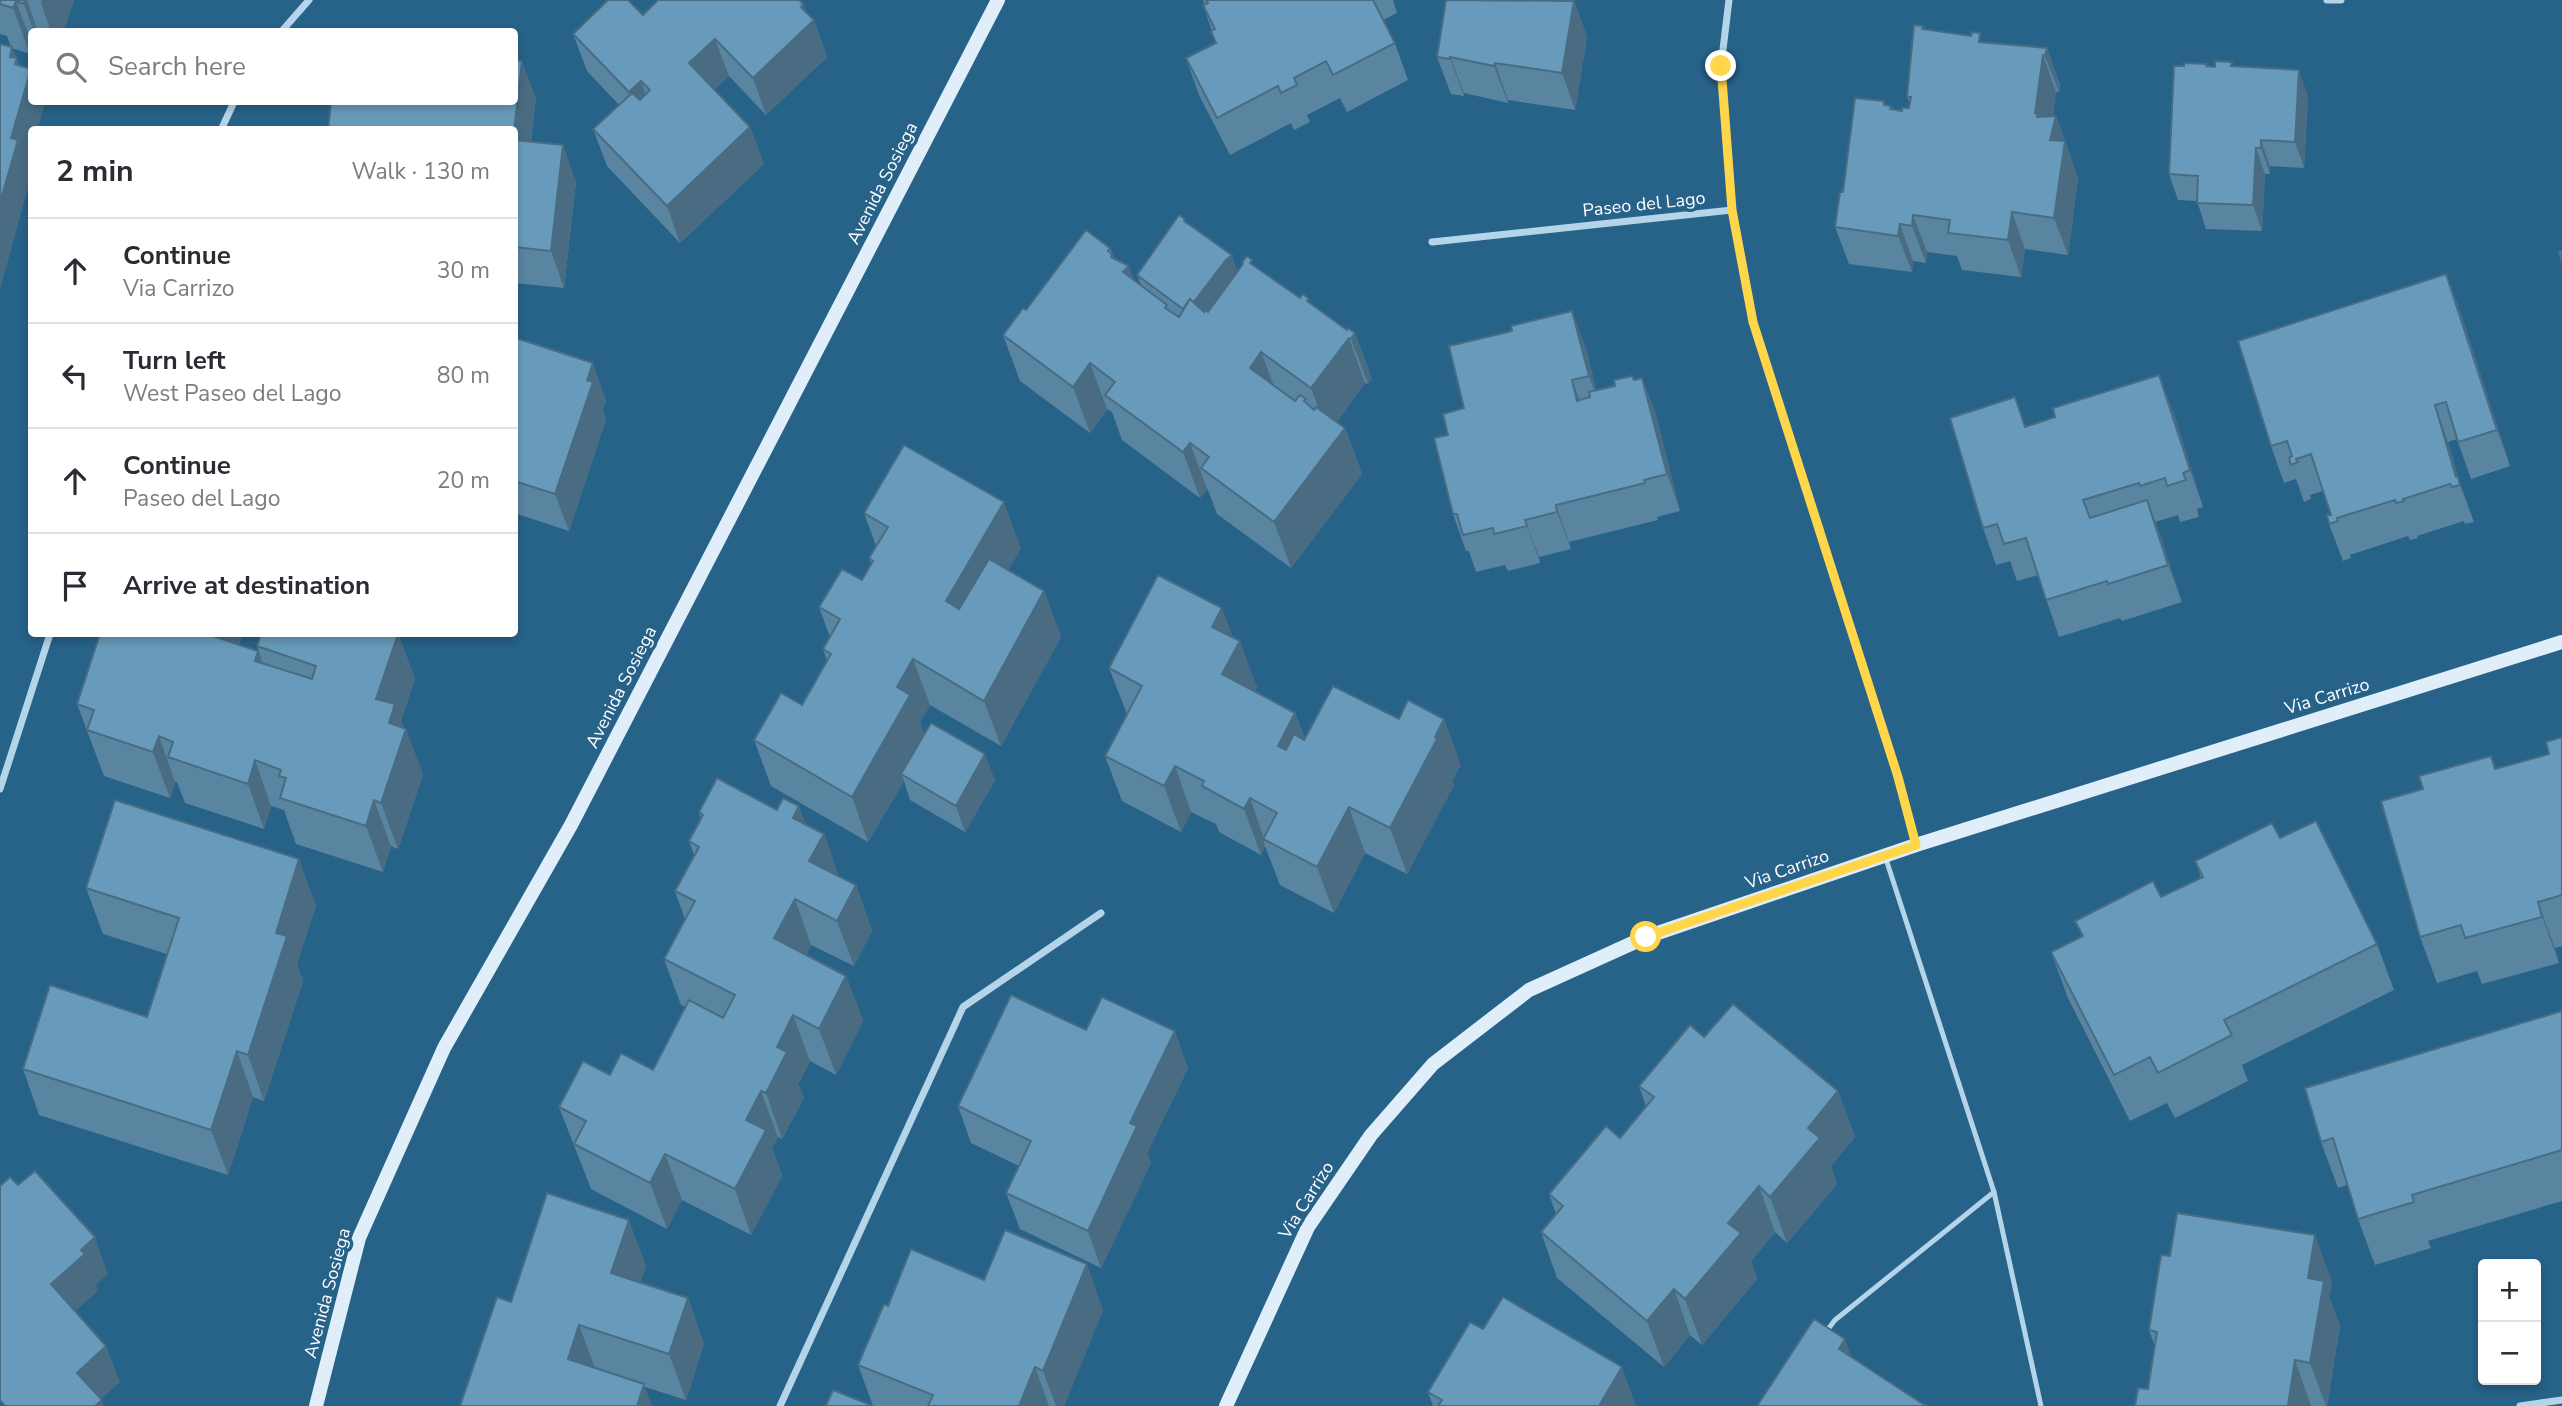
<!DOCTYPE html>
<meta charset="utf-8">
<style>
:root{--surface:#fff;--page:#f7f7f7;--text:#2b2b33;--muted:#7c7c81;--line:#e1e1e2}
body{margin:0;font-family:"Nunito Sans",sans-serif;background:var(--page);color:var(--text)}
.controls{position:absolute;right:21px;bottom:21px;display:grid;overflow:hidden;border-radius:7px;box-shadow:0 4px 10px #0003}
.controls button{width:63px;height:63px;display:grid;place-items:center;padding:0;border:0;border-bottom:2px solid var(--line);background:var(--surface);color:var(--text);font:35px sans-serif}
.stop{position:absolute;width:21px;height:21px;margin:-16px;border:5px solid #ffd54a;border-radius:50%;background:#fff}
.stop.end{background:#ffd54a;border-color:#fff;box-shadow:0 2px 7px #0008}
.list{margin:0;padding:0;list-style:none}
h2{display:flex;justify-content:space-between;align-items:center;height:91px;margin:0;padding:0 28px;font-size:30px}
h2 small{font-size:23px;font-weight:400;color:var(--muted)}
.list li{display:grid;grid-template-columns:46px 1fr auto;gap:21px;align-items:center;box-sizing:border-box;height:105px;padding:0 28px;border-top:2px solid var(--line)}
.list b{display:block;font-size:26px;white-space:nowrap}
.list p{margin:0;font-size:23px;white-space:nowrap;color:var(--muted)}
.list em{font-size:23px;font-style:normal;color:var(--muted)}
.icon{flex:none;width:38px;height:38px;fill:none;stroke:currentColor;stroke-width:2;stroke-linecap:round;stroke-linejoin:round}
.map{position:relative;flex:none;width:2562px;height:1406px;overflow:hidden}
.search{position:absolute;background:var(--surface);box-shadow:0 4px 10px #0003;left:28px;top:28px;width:490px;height:77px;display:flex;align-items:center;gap:18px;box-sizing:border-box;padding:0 24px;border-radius:7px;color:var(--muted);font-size:26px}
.panel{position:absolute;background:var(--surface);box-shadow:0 4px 10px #0003;left:28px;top:126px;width:490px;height:511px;border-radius:7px}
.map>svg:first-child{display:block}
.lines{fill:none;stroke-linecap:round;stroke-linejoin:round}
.lane{stroke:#b4d5e9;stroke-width:5}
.street{stroke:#b4d5e9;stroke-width:7}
.secondary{stroke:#dfeef8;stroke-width:14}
.wall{fill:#5985a1}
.shaded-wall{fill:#496c83}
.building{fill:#689bbb;stroke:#496c83;stroke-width:2}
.route{stroke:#ffd54a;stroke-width:9}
.labels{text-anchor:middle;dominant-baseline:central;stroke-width:7;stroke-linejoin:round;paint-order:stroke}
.street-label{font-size:18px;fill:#fff;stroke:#276289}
</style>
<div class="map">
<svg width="2562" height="1406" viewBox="0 0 2562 1406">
<rect width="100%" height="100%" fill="#276289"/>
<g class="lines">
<g class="lane">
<polyline points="1885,856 1994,1192 2041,1406"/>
<polyline points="1825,1333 1835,1320 1994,1192"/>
</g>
<g class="street">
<polyline points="1729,0 1721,66 1732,210 1753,322 1898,777 1916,845"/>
<polyline points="2327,0 2341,0"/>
<polyline points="281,32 309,0"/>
<polyline points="221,130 234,102"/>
<polyline points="1432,242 1732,210"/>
<polyline points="0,789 50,634"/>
<polyline points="780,1406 963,1007 1101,913"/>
<polyline points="2520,1406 2562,1400"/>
</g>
<g class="secondary">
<polyline points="316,1406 359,1238 444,1048 571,825 998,0"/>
<polyline points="1226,1406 1308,1227 1371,1135 1433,1064 1529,990 1646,937 1916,845 2562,642"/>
</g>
</g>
<g class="wall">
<polygon points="0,0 74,0 63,32 32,32 32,50 30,54 12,48 19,65 31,69 32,71 32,102 44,106 37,130 32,130 32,150 27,166 31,176 0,288 11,47 7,36 0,34"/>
<polygon points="1203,0 1393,0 1397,13 1383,20 1395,43 1408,80 1347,112 1340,98 1307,115 1310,122 1294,130 1291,123 1230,155 1199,95 1186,58 1215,43 1211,31 1212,31 1203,5 1205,5"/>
<polygon points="1574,1 1587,37 1575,110 1508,100 1508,103 1464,93 1464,96 1451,94 1437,57"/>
<polygon points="806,13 814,20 827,57 766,115 729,76 714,89 750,127 764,164 680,243 607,166 593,129 619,105 587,71 573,34 643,15"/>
<polygon points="1923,26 1924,30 1983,42 2047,48 2060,85 2059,92 2056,92 2053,116 2056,116 2078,178 2068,255 2025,249 2021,277 1962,270 1957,256 1927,252 1926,263 1913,261 1912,272 1849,264 1835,227 1843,192 1884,101 1885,105 1891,106 1892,109 1902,111 1909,108 1910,104 1907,97"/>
<polygon points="2206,64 2207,67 2233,67 2308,96 2304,168 2270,166 2270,174 2265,174 2262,231 2206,229 2197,201 2178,200 2169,174 2184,66"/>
<polygon points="536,98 531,142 576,182 564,288 514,283 514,130"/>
<polygon points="1187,223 1238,271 1243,265 1242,262 1254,266 1300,298 1311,304 1347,330 1355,333 1372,379 1368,384 1365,383 1337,422 1345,428 1362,474 1291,568 1217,514 1208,490 1207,489 1200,498 1122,440 1112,412 1107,409 1090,433 1020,381 1003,335 1026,310 1110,248 1114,258 1134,280 1141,285 1137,275"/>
<polygon points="2446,274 2460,311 2510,466 2471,479 2457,439 2448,442 2459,481 2474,522 2465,524 2464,521 2417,536 2418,538 2410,540 2408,536 2350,555 2351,558 2343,561 2329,524 2331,515 2323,491 2310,495 2311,499 2304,502 2296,479 2284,483 2271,446"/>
<polygon points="514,343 606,400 603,410 606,419 569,531 514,513"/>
<polygon points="1586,348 1596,390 1642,378 1656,415 1680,511 1657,517 1658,520 1569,542 1571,549 1539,557 1540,563 1508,571 1505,565 1476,572 1469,551 1466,551 1453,514 1448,435 1464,408"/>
<polygon points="2173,411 2203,507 2197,509 2199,517 2180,522 2178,515 2155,522 2182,602 2122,621 2120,618 2059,637 2038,575 2017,581 2010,561 1996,565 1983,528 2026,426"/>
<polygon points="864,513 1021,548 1008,570 1044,591 1061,637 1001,746 930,705 920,722 924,734 995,780 965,832 910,800 904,781 868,842 771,786 754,740 802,705 827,661 823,649 830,637 819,607 862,580 871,564 869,558 876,546"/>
<polygon points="242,634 239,645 258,651 263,664 257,646 398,634 415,679 401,721 423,774 398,849 391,846 383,872 296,844 284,810 271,806 264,829 185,803 177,782 175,782 170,798 104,776 77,704 120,635"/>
<polygon points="1233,637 1257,687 1255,691 1295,713 1305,739 1461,765 1452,781 1454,785 1407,874 1365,853 1334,913 1280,885 1265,846 1261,855 1219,832 1216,824 1191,812 1181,832 1122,801 1105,756 1127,714 1109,668"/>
<polygon points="2562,737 2562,946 2555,948 2559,963 2482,984 2477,971 2437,983 2420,937 2496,768 2549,754"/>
<polygon points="777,810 824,834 839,877 856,885 872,931 854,966 811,945 806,955 846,976 863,1021 836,1075 810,1061 798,1084 804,1098 782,1139 778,1137 772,1148 782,1176 751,1235 682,1200 667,1229 591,1189 559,1107 610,1075 653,1070 686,1007 681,1005 664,959 685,919 675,891 694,855 689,841 701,819 699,812"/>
<polygon points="2280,838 2377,944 2394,990 2242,1065 2248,1081 2175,1118 2167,1103 2130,1121 2068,998 2051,952 2082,937 2075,921 2161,897 2201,878 2195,861"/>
<polygon points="86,888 316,905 297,964 303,981 264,1101 253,1097 228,1175 39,1115 23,1069 147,1017 167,954 103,934"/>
<polygon points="2562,1011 2562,1201 2428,1241 2431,1248 2375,1265 2358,1219 2347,1185 2338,1188 2321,1142"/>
<polygon points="1086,1030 1188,1068 1147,1153 1151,1163 1101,1268 1020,1229 1006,1193 1019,1166 971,1143 958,1106"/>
<polygon points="1704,1037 1838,1091 1855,1137 1831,1166 1837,1184 1787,1243 1775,1232 1751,1261 1757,1279 1702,1345 1690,1335 1664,1367 1557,1278 1541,1232 1556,1214 1549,1194 1620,1138 1646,1106 1639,1086"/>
<polygon points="646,1266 640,1283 688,1298 704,1344 686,1400 645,1387 460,1406 511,1302"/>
<polygon points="984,1280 1103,1310 1064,1406 873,1406 858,1365 888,1306"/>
<polygon points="2332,1281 2329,1296 2340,1326 2327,1406 2135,1406 2148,1389 2155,1347 2149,1330"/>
<polygon points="1483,1329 1636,1406 1433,1406 1428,1392"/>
</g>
<g class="shaded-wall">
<polygon points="25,0 27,0 38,32 34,32 24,4"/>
<polygon points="42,0 74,0 63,32 51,32 41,3"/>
<polygon points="16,1 32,44 30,54 13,8"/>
<polygon points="1574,1 1587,37 1575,110 1562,73"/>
<polygon points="803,4 810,23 814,20 827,57 766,115 753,78"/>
<polygon points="715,39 729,76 703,100 689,63"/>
<polygon points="12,47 26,85 31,69 32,71 32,102 43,102 44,106 37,130 32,130 32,150 27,166 31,176 0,288 0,203 11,138 10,57"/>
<polygon points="2047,48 2060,85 2059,92 2045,56"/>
<polygon points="2043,55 2056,92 2050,139 2056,116 2078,178 2068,255 2054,218 2035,113"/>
<polygon points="1450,57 1464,93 1464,96 1450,59"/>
<polygon points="522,61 536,98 527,174 514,139"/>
<polygon points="1495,63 1508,100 1508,103 1494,66"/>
<polygon points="2299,70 2308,96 2304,168 2295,142"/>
<polygon points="641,81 654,118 642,129 629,92"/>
<polygon points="750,127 764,164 680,243 667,206"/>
<polygon points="2261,140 2270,166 2270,174 2261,148"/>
<polygon points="563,145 576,182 564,288 551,251"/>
<polygon points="2256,148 2265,174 2262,231 2253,205"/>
<polygon points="2012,212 2025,249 2021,277 2008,240"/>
<polygon points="1913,215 1927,252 1926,263 1912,226"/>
<polygon points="1900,224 1913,261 1912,272 1898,236"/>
<polygon points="1232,255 1241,281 1196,338 1187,312 1226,260"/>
<polygon points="1129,266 1145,312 1123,272"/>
<polygon points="2446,274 2460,311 2510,466 2497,430"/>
<polygon points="1572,311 1586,348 1602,413 1589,376"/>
<polygon points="1355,333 1372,379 1368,384 1351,339"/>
<polygon points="1349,338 1365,383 1328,434 1311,388"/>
<polygon points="1261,352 1278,397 1250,368"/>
<polygon points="593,363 606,400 603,410 606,419 569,531 555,494"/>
<polygon points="1090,363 1107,409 1090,433 1073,387"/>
<polygon points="2159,375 2173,411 2203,507 2190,470"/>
<polygon points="1642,378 1656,415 1680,511 1667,474"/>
<polygon points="1572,380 1586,417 1577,401"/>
<polygon points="2435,405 2448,442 2459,481 2474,522 2460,485 2459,485"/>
<polygon points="1345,428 1362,474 1291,568 1274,522"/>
<polygon points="1190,443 1207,489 1200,498 1183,452"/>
<polygon points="2147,500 2161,536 2182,602 2168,565"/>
<polygon points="1004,502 1021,548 963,647 946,601"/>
<polygon points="1556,505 1569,542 1571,549 1557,512"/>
<polygon points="1525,520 1539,557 1540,563 1527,526"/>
<polygon points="1044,591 1061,637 1001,746 984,701"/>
<polygon points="1222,608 1237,648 1240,641 1257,687 1239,720 1222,674 1212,627"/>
<polygon points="211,634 242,634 227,681 210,635"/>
<polygon points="398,634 415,679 401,721 405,731 406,729 423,774 398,849 381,803 376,699"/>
<polygon points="258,651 274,697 255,661"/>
<polygon points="913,659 930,705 920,722 927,741 901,774 904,781 868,842 852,797 897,687"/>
<polygon points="1295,713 1312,758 1294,792 1278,746"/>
<polygon points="1444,719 1461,765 1452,781 1454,785 1407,874 1390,828"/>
<polygon points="159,736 175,782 170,798 153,752"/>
<polygon points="985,754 995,780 965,832 956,806"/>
<polygon points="255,760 271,806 264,829 248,784"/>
<polygon points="1175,766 1191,812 1181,832 1164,786"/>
<polygon points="1250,798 1265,841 1263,839 1265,846 1261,855 1244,809"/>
<polygon points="374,800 391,846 383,872 366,826"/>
<polygon points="799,806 815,849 824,834 840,880 825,907 793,818"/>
<polygon points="1349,807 1365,853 1334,913 1317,867"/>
<polygon points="299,859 316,905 297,964 303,981 264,1101 248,1055 276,933"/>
<polygon points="856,885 872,931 854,966 837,921"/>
<polygon points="795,899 811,945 790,984 774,938"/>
<polygon points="2538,902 2555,948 2559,963 2542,917"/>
<polygon points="846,976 863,1021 836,1075 819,1029"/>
<polygon points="793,1015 810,1061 798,1084 804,1098 782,1139 766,1093 777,1047"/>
<polygon points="1175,1031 1188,1068 1147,1153 1151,1163 1101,1268 1088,1231 1130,1123"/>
<polygon points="237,1051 253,1097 228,1175 211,1130"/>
<polygon points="761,1091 778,1137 772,1148 782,1176 751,1235 735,1189 746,1120"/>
<polygon points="1838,1091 1855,1137 1831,1166 1837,1184 1787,1243 1770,1197 1808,1128"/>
<polygon points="665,1154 682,1200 667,1229 650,1183"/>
<polygon points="1759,1186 1775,1232 1751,1261 1757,1279 1702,1345 1685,1299 1728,1223"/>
<polygon points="629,1220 646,1266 628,1319 611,1273"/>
<polygon points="2315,1235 2332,1281 2329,1296 2340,1326 2327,1406 2326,1406 2310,1363 2308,1278"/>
<polygon points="95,1237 108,1274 96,1285 98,1291 64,1321 51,1284 81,1250"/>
<polygon points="1087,1264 1103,1310 1064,1406 1056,1406 1043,1371"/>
<polygon points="1674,1289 1690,1335 1664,1367 1647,1321"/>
<polygon points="688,1298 704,1344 686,1400 669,1354"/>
<polygon points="579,1325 596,1371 568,1359"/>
<polygon points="1845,1339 1862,1385 1839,1349"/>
<polygon points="106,1346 120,1382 94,1406 77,1373"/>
<polygon points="2295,1360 2311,1406 2288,1406"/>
<polygon points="1035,1367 1049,1406 1019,1406"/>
<polygon points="1622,1367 1636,1406 1599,1406"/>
<polygon points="644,1384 652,1406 637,1406"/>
<polygon points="102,1400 104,1406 95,1406"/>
</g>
<g class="building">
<polygon points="0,0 25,0 24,4 16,1 13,8 0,4"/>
<polygon points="608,0 628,0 643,15 658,0 799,0 803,4 801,7 814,20 753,78 715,39 689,63 750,127 667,206 593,129 632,93 640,100 650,90 641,81 629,92 573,34"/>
<polygon points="1206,0 1373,0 1395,43 1333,75 1326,61 1294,78 1297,85 1281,93 1278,86 1217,118 1186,58 1216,43 1211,31 1215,29 1203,5 1208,3"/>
<polygon points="1446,0 1574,1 1562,73 1495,63 1494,66 1450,57 1450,59 1437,57"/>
<polygon points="1914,25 1923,26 1922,29 1971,36 1972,32 1980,33 1979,42 2047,48 2045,56 2043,55 2035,113 2037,113 2037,117 2056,116 2050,140 2065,141 2054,218 2012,212 2008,240 1948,233 1950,220 1913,215 1912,226 1900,224 1898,236 1835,227 1840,192 1843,192 1855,98 1884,101 1884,105 1891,106 1890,109 1902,111 1902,108 1909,108 1911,97 1907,97"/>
<polygon points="0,44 12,47 10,57 17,58 15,64 31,69 11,138 18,140 0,203"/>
<polygon points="514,60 522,61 514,131 514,130 328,130 331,102 514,102"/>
<polygon points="2215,61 2232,62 2231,66 2299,70 2295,142 2261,140 2261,148 2256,148 2253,205 2197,203 2198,176 2169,174 2174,66 2184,66 2184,63 2206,64 2206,66 2215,67"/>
<polygon points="514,140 563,145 551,251 514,247"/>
<polygon points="1179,215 1185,219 1184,221 1232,255 1226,260 1193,303 1190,299 1183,309 1137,275"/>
<polygon points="1086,230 1110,248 1108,251 1112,254 1111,257 1129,266 1123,272 1167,305 1165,308 1179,317 1190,299 1204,312 1206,310 1208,312 1243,264 1242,262 1247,256 1252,260 1250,263 1300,298 1303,294 1309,299 1307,301 1347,330 1348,328 1355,333 1351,339 1349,338 1311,388 1261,352 1250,368 1295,401 1300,395 1306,399 1304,401 1314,410 1316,407 1345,428 1274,522 1201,468 1209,457 1190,443 1183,452 1105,395 1115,382 1090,363 1073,387 1003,335 1023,308 1026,310"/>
<polygon points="2562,251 2562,263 2559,252"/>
<polygon points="2446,274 2497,430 2458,442 2446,402 2435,405 2456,477 2458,477 2460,485 2452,487 2450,484 2403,499 2404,501 2396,503 2395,500 2337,518 2338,521 2329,524 2327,515 2331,515 2311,454 2296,459 2298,462 2291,465 2289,458 2292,456 2287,441 2271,446 2238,341"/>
<polygon points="1572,311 1589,376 1572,380 1577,401 1590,397 1589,392 1615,386 1614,380 1632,376 1634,380 1642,378 1667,474 1644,480 1645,483 1556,505 1557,512 1525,520 1527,526 1494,534 1493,528 1463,535 1457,514 1453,514 1434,438 1448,435 1443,414 1464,408 1449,346 1512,331 1511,326"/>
<polygon points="516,338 593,363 587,380 593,382 555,494 514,481 514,343"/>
<polygon points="2159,375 2190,470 2183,473 2186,480 2167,486 2165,478 2140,486 2139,483 2083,500 2090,518 2147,500 2168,565 2108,584 2107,581 2046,600 2026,538 2004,544 1997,524 1983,528 1950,418 2015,397 2025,427 2055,417 2053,408"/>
<polygon points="904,445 1004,502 946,601 959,609 989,559 1044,591 984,701 913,659 897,687 910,695 852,797 754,740 781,693 802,705 831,654 823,649 840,619 819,607 842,569 862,580 873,561 869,558 888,527 864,513"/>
<polygon points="1158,575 1222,608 1212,627 1240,641 1222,674 1295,713 1278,746 1286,750 1294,734 1304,740 1333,686 1399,719 1408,700 1444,719 1435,737 1437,739 1390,828 1349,807 1317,867 1263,839 1277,813 1250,798 1244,809 1202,786 1204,781 1175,766 1164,786 1105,756 1142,686 1109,668"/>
<polygon points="100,634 114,634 120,635 120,634 211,634 210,635 258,651 255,661 312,679 316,666 257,646 261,634 398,634 376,699 395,704 389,723 406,729 381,803 374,800 366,826 280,798 286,778 279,776 281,770 255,760 248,784 168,757 173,742 159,736 153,752 87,730 94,710 77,704"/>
<polygon points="931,723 985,754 956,806 901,774"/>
<polygon points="2562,737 2562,895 2538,902 2542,917 2465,938 2461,925 2420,937 2381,801 2423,789 2419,776 2491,756 2495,769 2549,754 2546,742"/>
<polygon points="717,778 777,810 783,798 799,806 793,818 824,834 809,861 856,885 837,921 795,899 774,938 846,976 819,1029 793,1015 777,1047 787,1052 766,1093 761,1091 746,1120 766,1130 735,1189 665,1154 650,1183 574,1144 586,1121 559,1107 583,1061 610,1075 621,1053 653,1070 689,1000 723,1018 735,995 664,959 695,901 675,891 699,847 689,841 703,815 699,812"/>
<polygon points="115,800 299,859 276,933 287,936 248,1055 237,1051 211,1130 23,1069 50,985 147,1017 179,918 86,888"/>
<polygon points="2316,821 2377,944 2224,1020 2232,1035 2158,1073 2150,1057 2114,1075 2051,952 2083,936 2075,921 2153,881 2161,897 2203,877 2195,861 2272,823 2280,838"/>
<polygon points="1011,995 1086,1030 1102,997 1175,1031 1130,1123 1137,1126 1088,1231 1006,1193 1031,1141 958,1106"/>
<polygon points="1733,1004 1838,1091 1808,1128 1820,1138 1770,1197 1759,1186 1728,1223 1741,1233 1685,1299 1674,1289 1647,1321 1541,1232 1563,1206 1549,1194 1606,1126 1620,1138 1654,1097 1639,1086 1690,1025 1704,1037"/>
<polygon points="2562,1011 2562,1150 2412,1195 2414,1202 2358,1219 2333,1138 2321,1142 2305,1088"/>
<polygon points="35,1171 95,1237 81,1250 85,1254 51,1284 106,1346 77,1373 102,1400 95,1406 5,1406 0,1400 0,1186 10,1177 18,1185"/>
<polygon points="547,1193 629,1220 611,1273 688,1298 669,1354 579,1325 568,1359 644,1384 637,1406 460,1406 497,1297 511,1302"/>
<polygon points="2177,1213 2315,1235 2308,1278 2324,1281 2310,1363 2295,1360 2288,1405 2298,1406 2135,1406 2138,1388 2148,1389 2157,1332 2149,1330 2161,1255 2170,1256"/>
<polygon points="1005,1230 1087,1264 1043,1371 1035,1367 1019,1406 928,1406 933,1395 858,1365 884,1304 888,1306 911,1249 984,1280"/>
<polygon points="1503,1297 1622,1367 1599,1406 1438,1406 1442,1400 1428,1392 1470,1322 1483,1329"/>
<polygon points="1814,1319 1845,1339 1839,1349 1926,1406 1757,1406"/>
<polygon points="833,1390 873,1406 826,1406"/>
</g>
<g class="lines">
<polyline class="route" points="1646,937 1916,845 1898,777 1753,322 1732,210 1721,66"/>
</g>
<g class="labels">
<g class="street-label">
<text transform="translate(882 183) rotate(-63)">Avenida Sosiega</text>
<text transform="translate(1644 204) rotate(-6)">Paseo del Lago</text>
<text transform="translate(621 687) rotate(-63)">Avenida Sosiega</text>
<text transform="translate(2327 696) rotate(-17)">Via Carrizo</text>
<text transform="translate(1787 869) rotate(-19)">Via Carrizo</text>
<text transform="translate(1306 1200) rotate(-58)">Via Carrizo</text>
<text transform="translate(327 1293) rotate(-75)">Avenida Sosiega</text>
</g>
</g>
</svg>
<div class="controls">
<button>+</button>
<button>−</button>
</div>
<div class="stop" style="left:1646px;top:937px"></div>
<div class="stop end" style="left:1721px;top:66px"></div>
<div class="search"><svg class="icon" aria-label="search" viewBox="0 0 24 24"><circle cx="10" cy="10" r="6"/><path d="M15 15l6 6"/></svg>Search here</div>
<section class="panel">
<h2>2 min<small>Walk · 130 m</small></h2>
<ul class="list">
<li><svg class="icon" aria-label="ahead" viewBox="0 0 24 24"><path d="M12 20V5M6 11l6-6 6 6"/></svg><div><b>Continue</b><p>Via Carrizo</p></div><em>30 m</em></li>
<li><svg class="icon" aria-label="left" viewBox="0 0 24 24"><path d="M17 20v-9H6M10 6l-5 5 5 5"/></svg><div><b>Turn left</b><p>West Paseo del Lago</p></div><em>80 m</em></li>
<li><svg class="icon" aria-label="ahead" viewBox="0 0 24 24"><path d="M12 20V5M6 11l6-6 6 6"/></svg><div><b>Continue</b><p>Paseo del Lago</p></div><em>20 m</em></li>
<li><svg class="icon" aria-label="arrive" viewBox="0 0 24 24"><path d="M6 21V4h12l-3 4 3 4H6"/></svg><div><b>Arrive at destination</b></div></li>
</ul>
</section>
</div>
